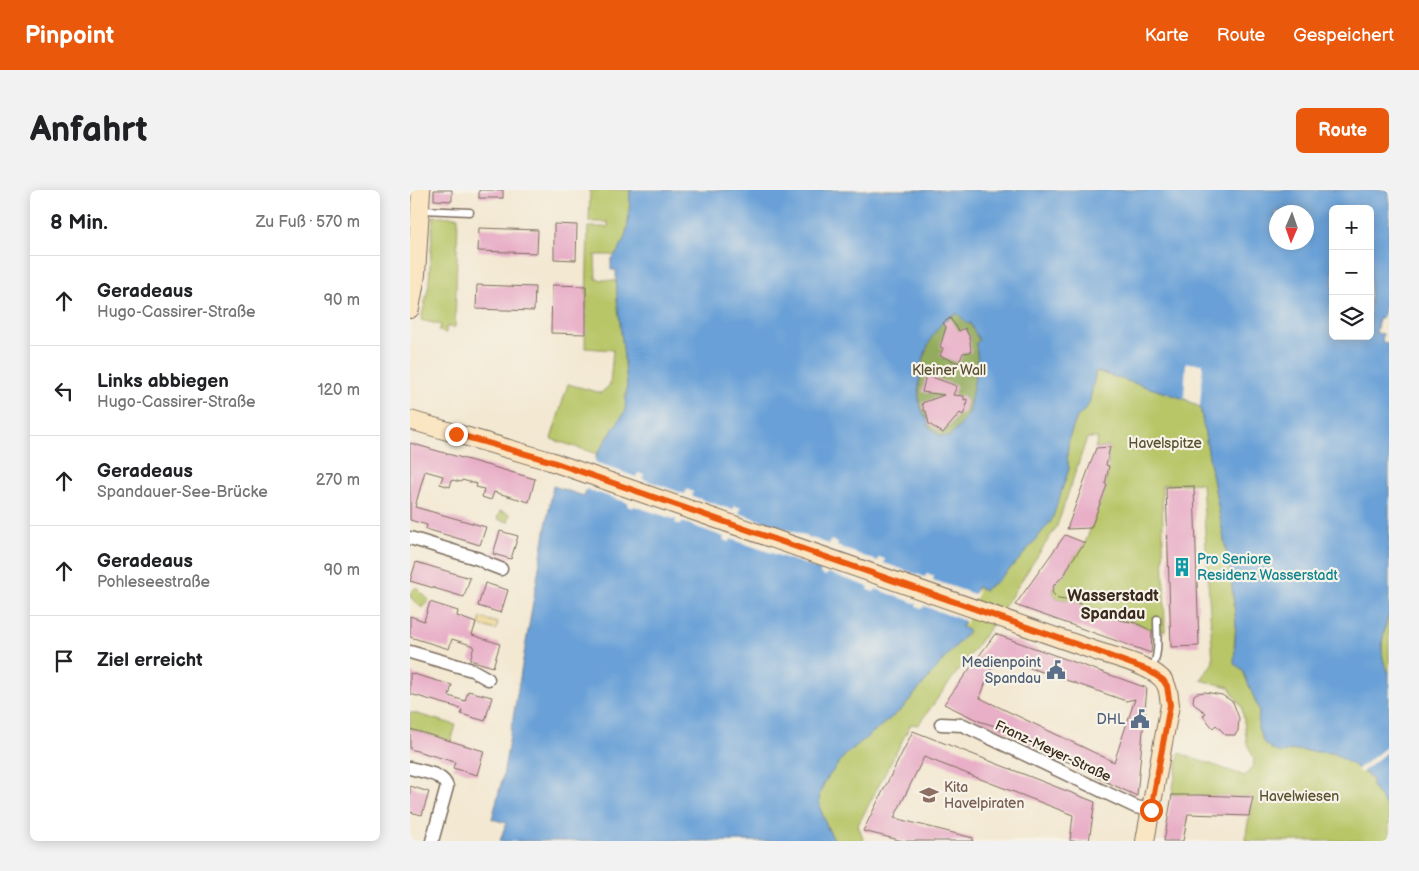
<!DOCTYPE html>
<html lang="de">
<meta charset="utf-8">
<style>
:root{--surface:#fff;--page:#f2f2f2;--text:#202124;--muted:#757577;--line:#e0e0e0;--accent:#ea580c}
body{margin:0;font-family:"Balsamiq Sans",sans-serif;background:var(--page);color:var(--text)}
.controls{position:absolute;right:15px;top:15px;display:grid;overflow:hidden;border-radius:8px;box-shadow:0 2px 12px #0003}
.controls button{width:45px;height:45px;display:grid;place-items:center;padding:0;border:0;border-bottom:1px solid var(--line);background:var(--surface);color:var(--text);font:25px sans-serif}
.compass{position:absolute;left:859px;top:15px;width:45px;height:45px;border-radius:50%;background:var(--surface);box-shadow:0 2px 12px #0003;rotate:182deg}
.stop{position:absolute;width:15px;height:15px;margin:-11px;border:4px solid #ea580c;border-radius:50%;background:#fff}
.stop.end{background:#ea580c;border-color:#fff;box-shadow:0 1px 5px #0008}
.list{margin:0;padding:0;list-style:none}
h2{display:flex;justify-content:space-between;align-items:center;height:65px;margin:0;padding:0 20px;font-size:21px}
h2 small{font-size:16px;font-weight:400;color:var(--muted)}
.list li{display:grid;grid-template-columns:32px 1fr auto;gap:15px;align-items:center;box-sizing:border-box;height:90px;padding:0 20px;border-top:1px solid var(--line)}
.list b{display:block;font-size:19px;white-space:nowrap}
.list p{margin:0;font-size:16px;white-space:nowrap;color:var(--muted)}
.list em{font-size:16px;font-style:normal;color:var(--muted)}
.icon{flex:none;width:28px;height:28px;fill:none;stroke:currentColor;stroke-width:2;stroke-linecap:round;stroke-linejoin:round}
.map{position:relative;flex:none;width:979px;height:651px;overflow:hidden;border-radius:8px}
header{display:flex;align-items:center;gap:30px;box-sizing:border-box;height:70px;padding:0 25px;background:var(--accent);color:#fff}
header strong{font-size:24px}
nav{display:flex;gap:28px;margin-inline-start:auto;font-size:18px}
.intro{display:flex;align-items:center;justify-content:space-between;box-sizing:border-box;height:120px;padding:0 30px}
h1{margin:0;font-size:35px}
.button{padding:12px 22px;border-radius:8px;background:var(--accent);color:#fff;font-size:18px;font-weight:700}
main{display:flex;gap:30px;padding:0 30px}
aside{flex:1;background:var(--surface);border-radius:8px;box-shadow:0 2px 12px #0003}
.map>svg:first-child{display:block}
.green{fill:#b8c668;stroke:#7a7843}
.forest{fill:#92ab5c;stroke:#666a3d}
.sand{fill:#eeda9e;stroke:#94825e}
.water{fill:#69a0d7;stroke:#52657a;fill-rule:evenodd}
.pier{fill:#f3e8d2}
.building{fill:#e8afc7;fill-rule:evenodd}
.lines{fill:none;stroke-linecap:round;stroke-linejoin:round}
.lane-casing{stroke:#7b6c5d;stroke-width:9}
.street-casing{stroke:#7b6c5d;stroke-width:15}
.secondary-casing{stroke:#7b6c5d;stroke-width:20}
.lane{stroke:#fff;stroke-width:6}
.street{stroke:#fff;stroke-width:12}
.secondary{stroke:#fbe6c4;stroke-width:18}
.route{stroke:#ea580c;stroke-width:6}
.labels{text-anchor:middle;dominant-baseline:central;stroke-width:4.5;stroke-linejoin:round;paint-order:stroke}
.park-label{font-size:14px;fill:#5a5130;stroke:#f7f3e8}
.culture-label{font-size:14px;fill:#0d838f;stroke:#f7f3e8;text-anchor:start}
.service-label{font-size:14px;fill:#4e5e75;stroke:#f7f3e8;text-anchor:end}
.street-label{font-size:14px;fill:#3b2a1e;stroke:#f7f3e8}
.education-label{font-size:14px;fill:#785e54;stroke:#f7f3e8;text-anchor:start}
.quarter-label{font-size:16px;font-weight:bold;fill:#3b2a1e;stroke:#f7f3e8}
</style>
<header>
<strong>Pinpoint</strong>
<nav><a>Karte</a><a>Route</a><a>Gespeichert</a></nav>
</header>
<div class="intro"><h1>Anfahrt</h1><a class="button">Route</a></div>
<main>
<aside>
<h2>8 Min.<small>Zu Fuß · 570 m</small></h2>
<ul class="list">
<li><svg class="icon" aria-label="ahead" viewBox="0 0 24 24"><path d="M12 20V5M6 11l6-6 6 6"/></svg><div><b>Geradeaus</b><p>Hugo-Cassirer-Straße</p></div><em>90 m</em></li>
<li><svg class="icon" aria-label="left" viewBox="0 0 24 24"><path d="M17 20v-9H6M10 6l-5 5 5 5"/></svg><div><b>Links abbiegen</b><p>Hugo-Cassirer-Straße</p></div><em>120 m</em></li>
<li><svg class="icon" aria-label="ahead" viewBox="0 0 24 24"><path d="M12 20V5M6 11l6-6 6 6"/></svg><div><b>Geradeaus</b><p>Spandauer-See-Brücke</p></div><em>270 m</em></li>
<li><svg class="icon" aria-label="ahead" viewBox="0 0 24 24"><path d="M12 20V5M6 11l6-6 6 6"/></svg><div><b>Geradeaus</b><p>Pohleseestraße</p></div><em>90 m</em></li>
<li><svg class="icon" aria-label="arrive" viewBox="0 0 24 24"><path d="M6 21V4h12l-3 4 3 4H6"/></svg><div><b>Ziel erreicht</b></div></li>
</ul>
</aside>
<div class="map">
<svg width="979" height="651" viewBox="0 0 979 651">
<rect width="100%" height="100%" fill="#f7f3e8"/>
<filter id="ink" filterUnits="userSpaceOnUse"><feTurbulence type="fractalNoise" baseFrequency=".02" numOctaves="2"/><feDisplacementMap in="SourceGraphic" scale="10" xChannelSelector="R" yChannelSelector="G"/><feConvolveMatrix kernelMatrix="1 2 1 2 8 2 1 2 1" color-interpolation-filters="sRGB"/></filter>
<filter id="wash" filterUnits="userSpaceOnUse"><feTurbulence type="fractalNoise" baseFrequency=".0096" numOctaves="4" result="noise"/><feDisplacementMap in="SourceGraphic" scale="20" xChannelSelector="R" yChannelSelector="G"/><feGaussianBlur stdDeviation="1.12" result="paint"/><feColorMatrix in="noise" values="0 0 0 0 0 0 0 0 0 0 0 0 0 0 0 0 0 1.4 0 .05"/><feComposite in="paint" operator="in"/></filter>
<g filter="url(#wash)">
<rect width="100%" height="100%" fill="#f3e8d2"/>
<g class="green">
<path d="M180,0H220C219,24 220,45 206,65H185L186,89L206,91L217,193L215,221L187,264L141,249L158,194L191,203L200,195L203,160L175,158L178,37H198V32H179Z"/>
<polygon points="23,26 48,27 45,137 36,137 36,143 29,141 31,135 11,130 19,94"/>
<polygon points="686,181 775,209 790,217 821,388 826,432 824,457 849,520 848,538 854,552 863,560 871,563 884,560 923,563 951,580 962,590 962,596 979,620 979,651 835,651 842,607 762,605 769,563 835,586 843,576 844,569 837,553 832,517 819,497 791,490 803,472 792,293 752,295 755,441 741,441 726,433 707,429 695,422 679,419 664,411 648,409 643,403 644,395 655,384 662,370 675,353 697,295 695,294 698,286 696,285 699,267 697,266 700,257 685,258 688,248 677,248 647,336 585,431 508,535 501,534 448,635 454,651 425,651 418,639 410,618 409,605 415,591 436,564 492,519 535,468 559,441 552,438 567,397 575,399 641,330 659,279 657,266 659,248 667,227 675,220 679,214"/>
<polygon points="90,321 100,324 98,332 87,329"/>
<polygon points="6,397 19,410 12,418 0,407 0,403"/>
<path d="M979,423V483C967,464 973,443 979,423Z"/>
<polygon points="0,522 46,535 41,552 0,539"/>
</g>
<path class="forest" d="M547,123L557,133H560L569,150L566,153L568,172L560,219L561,220L547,240H545L538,248L531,247L517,235L518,232C516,227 512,221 510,215C508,208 509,199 510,191C512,166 521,133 547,123Z"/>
<polygon class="sand" points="71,428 88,433 86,440 69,435"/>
<path class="water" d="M220,0H979V95L972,128H969L966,143L973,144L972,153L979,154V423C973,443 967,464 979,483V620L962,596V589L951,580L923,563L884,560L871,563L863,560L854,553L848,538L849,520L832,479L824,474L826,432L821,388L790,217L775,209L686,181L679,214L675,220L667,227L659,248L657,266L659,279L642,330L608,371L586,392L574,400L567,397L552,437L559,441L535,468L492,519L436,564L415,591L409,605L410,618L418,639L425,651H90L96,633L82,629L93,586L143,296L174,306L187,264L215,221L217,193L207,110L206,80H201V70C220,49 219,27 220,0ZM923,19H960V146H923ZM866,22H896V52H866ZM547,123L558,134L560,133L569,150L566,153L568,172L559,219L561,220L547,240H545L538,248L534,245L531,247L517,235L519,233C515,226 510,218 509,211C506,183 518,134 547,123Z"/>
<g class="pier">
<polygon points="776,173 793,174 790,217 774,208"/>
<polygon points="184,268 186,269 185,272 226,287 228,283 234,285 233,289 275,304 277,299 283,302 282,306 323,320 325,316 331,318 329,323 419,354 421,350 428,353 427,356 467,371 469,367 475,369 474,373 515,387 517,383 524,386 523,390 564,404 566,400 568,401 556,435 555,434 555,431 514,416 512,419 506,417 507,414 466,399 464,402 458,400 459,397 418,383 416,386 410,384 411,380 321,349 320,352 313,350 314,347 272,332 271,335 265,333 266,330 224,316 223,318 217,316 218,313 176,299 175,302 172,301"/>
<polygon points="979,555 979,560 951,583 947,580"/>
</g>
<g id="blocks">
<g class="building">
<polygon points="24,0 42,0 42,11 24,10"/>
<rect x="69" y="0" width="24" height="8"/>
<polygon points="144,34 167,35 166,70 144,69"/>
<polygon points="69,38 128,40 127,63 68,61"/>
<polygon points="67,95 125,97 124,121 66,119"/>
<polygon points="142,95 176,96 176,144 141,143"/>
<polygon points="540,128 549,141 555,138 561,150 560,151 561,162 553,163 549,173 530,166 533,158 530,157 536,137 533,133"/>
<polygon points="516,185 547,196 543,205 554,206 554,210 557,209 556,218 553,225 550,223 533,243 519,234 516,221 514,221 512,213 534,205 512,202"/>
<polygon points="0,253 125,289 119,312 84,302 81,310 72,307 74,299 66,297 67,294 52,290 51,292 42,290 40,297 30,294 33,286 15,281 5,317 76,337 70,355 16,339 17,335 0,330"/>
<polygon points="700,257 696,275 699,276 695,294 697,295 681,338 657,339 686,258"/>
<polygon points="784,296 789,456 761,457 756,297"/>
<polygon points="90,341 108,346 101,369 83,364"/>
<polygon points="655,345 675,353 662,370 655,384 644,395 642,402 645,406 648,409 664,411 679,419 695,422 710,430 726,433 742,441 741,463 605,415"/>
<polygon points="6,372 60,388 54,407 0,391"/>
<polygon points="75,393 98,400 91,423 68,416"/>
<polygon points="20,412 48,421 47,426 66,433 62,445 90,454 83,477 60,470 64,456 42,449 39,459 0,447 0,426 14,431"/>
<path d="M585,444L737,498L727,606L686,587L687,584L669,578L670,576L652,570L653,568L635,562L636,560L618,554L619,552L601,546L602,544L585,538V536L569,531L534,514ZM597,470L632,482L645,479L642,485L716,511L725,509L704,572L570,508L583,472Z"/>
<polygon points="0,483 42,495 39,506 55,511 58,501 82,507 75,531 51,524 52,520 46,517 0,504"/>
<polygon points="795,502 812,505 823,512 829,528 828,541 825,545 816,545 806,535 803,538 793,526 796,523 785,515 783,511 784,505 787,503"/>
<polygon points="0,539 74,561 67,585 43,578 45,572 0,559"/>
<polygon points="503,541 685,612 679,651 660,651 663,625 514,567 484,628 563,648 563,651 493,651 453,641"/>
<polygon points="0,596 19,602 12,625 0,622"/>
<polygon points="762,605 789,605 843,607 839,626 778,624 773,651 754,651"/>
</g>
</g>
</g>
<g filter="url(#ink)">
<use href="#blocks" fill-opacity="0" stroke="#7b6c5d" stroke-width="1"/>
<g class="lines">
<g class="lane-casing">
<g id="lane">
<polyline points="11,20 60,22"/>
<path d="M741,480C750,465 747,447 747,429"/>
</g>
</g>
<g class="street-casing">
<g id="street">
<polyline points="0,348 69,369 78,374 91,379"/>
<polyline points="0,462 62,480 78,489"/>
<polyline points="531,534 553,535 726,617 741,620"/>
<path d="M0,578C13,582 33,583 37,597L22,651"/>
</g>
</g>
<g class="secondary-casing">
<g id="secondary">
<polyline points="0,119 6,85 11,0"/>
<path d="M0,230L140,271L686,461C704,467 749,477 756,495C759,501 759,509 760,515L735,651"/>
</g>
</g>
<use href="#lane" class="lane"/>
<use href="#street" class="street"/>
<use href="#secondary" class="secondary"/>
</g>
</g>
<g class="lines" filter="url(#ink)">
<polyline class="route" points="46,244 140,271 683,460 738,480 753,490 757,496 760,515 741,620"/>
</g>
<defs>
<g id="building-bare" transform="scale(1.5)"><path d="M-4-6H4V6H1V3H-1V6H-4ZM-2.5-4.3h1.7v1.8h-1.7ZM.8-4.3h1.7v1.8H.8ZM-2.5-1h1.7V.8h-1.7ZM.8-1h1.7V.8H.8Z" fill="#0f9aa8" stroke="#f7f3e8" stroke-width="2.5" paint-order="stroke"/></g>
<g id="civic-bare" transform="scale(1.5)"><path d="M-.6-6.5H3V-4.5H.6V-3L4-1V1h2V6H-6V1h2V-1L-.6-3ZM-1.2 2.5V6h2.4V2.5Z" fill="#5c6f8a" stroke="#f7f3e8" stroke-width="2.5" paint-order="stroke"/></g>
<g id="school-bare" transform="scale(1.5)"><path d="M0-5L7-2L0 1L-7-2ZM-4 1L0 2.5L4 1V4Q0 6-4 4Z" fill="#8d6e63" stroke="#f7f3e8" stroke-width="2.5" paint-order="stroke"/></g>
</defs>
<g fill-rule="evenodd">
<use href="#building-bare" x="772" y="377"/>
<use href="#civic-bare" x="646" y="480"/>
<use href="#civic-bare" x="730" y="529"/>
<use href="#school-bare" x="519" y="605"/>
</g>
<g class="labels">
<g class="park-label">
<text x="539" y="180">Kleiner Wall</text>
<text x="755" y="253">Havelspitze</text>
<text x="889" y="606">Havelwiesen</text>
</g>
<g class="culture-label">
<text x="787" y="369">Pro Seniore<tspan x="787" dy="16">Residenz Wasserstadt</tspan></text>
</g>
<g class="service-label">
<text x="631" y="472">Medienpoint<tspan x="631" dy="16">Spandau</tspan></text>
<text x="715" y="529">DHL</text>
</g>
<g class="street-label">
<text transform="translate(643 561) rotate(25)">Franz-Meyer-Straße</text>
</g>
<g class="education-label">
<text x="534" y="597">Kita<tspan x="534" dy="16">Havelpiraten</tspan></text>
</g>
<g class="quarter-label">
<text x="703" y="406">Wasserstadt<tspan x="703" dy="18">Spandau</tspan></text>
</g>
</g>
</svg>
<div class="controls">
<button>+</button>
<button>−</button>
<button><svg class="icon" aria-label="layers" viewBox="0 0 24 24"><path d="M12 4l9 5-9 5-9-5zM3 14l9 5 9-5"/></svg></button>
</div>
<svg class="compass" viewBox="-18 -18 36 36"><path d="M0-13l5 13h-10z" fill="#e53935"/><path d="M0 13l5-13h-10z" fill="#757577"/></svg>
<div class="stop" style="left:741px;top:620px"></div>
<div class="stop end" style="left:46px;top:244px"></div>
</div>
</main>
